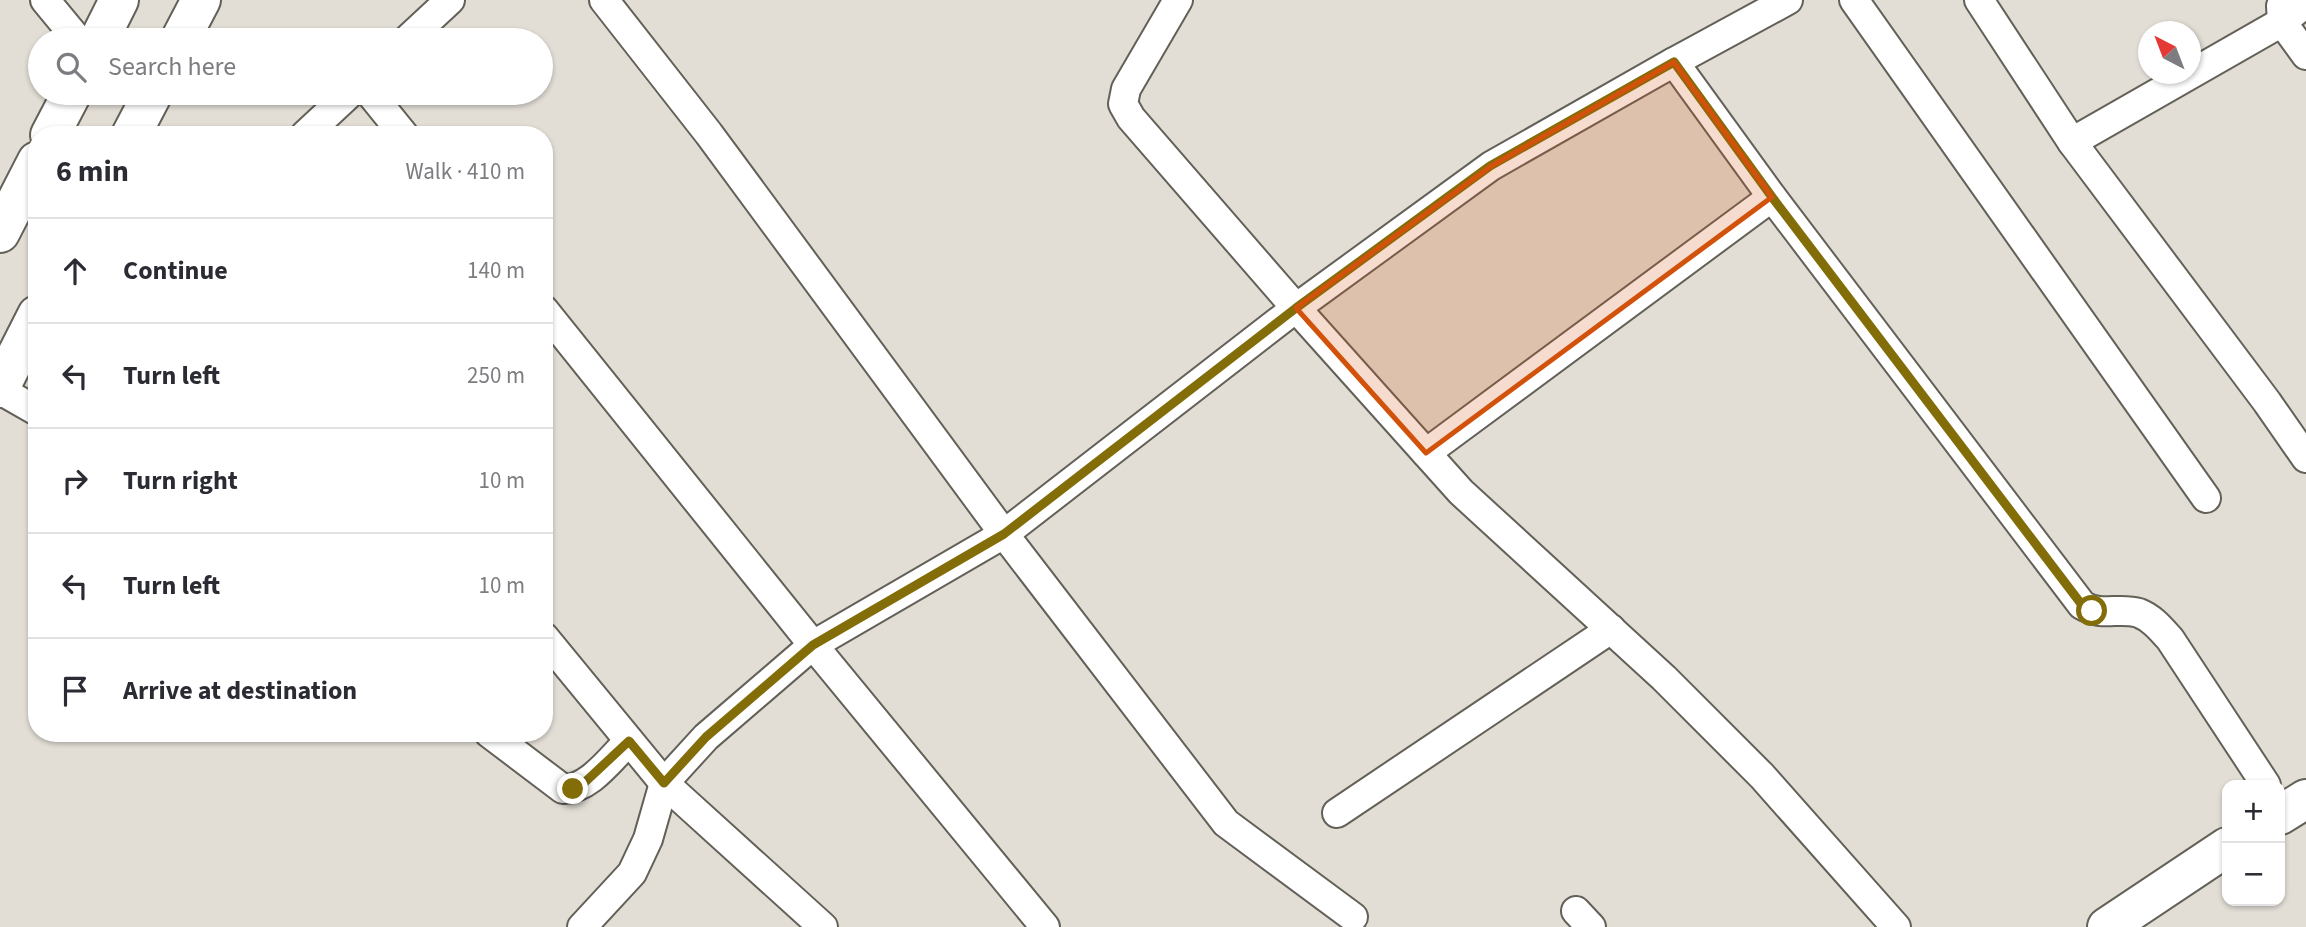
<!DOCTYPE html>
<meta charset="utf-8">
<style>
:root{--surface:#fff;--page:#f7f7f7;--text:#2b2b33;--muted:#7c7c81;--line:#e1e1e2}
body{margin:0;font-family:"Source Sans 3",sans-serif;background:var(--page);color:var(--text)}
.controls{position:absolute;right:21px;bottom:21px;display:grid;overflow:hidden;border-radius:14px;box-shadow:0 2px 5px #0004}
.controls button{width:63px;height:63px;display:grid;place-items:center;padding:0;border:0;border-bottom:2px solid var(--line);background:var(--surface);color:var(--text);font:35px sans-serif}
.compass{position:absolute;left:2138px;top:21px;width:63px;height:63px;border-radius:50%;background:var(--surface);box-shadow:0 2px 5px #0004;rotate:318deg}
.stop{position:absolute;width:21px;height:21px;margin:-16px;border:5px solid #836d09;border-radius:50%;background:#fff}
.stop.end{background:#836d09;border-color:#fff;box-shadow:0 2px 7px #0008}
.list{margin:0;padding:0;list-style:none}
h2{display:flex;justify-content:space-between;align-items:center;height:91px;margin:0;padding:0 28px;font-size:30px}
h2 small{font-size:23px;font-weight:400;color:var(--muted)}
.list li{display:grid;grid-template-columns:46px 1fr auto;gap:21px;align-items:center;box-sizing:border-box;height:105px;padding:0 28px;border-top:2px solid var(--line)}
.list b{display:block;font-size:26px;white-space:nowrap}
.list em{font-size:23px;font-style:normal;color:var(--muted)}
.icon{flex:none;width:38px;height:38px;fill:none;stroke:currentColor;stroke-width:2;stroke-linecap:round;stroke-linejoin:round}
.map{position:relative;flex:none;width:2306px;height:927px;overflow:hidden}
.search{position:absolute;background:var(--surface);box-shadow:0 2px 5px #0004;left:28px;top:28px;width:525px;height:77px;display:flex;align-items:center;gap:18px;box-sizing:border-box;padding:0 24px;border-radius:38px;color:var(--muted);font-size:26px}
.panel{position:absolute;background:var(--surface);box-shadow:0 2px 5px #0004;left:28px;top:126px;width:525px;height:616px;border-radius:28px}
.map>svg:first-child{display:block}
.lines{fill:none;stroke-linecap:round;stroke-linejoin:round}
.street-casing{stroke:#636058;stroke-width:32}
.secondary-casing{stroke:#636058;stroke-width:42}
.primary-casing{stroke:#636058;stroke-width:42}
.street{stroke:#fff;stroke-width:28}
.secondary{stroke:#fff;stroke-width:38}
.primary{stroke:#fff;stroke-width:38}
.route{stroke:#836d09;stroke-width:9}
.marked{fill:#d2520c;fill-opacity:0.2;stroke:#d2520c;stroke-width:5;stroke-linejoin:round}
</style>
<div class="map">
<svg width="2306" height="927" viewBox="0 0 2306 927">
<rect width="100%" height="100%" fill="#e2ded6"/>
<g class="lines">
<g class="street-casing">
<g id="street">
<polyline points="45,0 78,40"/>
<polyline points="604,0 709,134 1004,534 1226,823 1353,917"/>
<path d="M1178,0L1126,89L1123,104L1131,118L1296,308L1491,166L1674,62L1772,197L2082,605C2101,617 2119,607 2139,613C2152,618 2161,629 2170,639L2266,785"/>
<polyline points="1854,0 2206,498"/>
<polyline points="1979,0 2072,142 2267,402 2306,458"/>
<polyline points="2281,6 2282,22 2306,55"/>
<polyline points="407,40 450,0"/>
<polyline points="1674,62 1788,0"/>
<polyline points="370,93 404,135"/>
<polyline points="305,135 350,93"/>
<polyline points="2072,142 2282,22 2306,3"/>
<polyline points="544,310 813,645 706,737 664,783 648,839 632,873 582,927"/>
<polyline points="0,390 37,411"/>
<polyline points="1426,453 1772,197"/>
<polyline points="544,637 664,783 823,927"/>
<path d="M489,733L563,789C589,790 611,758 629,741"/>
<polyline points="1337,813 1611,629"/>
<polyline points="1576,911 1591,927"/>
<polyline points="1045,927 813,645 1004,534 1296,308 1461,492 1664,678 1762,776 1896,927"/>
</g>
</g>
<g class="secondary-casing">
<g id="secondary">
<polyline points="2280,815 2306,799"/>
<polyline points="2107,927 2227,847"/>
</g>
</g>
<g class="primary-casing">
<g id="primary">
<polyline points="99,40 119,0"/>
<polyline points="180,40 201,0"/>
<polyline points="50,135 72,93"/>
<polyline points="131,135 153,93"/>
<polyline points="0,233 37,161"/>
<polyline points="0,388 37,315"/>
</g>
</g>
<use href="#street" class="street"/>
<use href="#secondary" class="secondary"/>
<use href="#primary" class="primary"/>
</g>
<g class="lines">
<polyline class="route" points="573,789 584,783 629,741 664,783 706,737 813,645 1004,534 1296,308 1490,166 1674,62 1772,197 2082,605 2092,611"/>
</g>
<path class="marked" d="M1674,62L1772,197L1426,453L1296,308L1491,166Z"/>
</svg>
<div class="controls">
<button>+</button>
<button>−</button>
</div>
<svg class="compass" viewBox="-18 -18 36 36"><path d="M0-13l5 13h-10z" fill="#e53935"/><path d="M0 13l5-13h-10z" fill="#7c7c81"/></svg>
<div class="stop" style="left:2092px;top:611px"></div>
<div class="stop end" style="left:573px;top:789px"></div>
<div class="search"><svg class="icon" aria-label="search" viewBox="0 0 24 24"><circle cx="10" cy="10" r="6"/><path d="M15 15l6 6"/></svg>Search here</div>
<section class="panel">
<h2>6 min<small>Walk · 410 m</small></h2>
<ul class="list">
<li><svg class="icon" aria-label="ahead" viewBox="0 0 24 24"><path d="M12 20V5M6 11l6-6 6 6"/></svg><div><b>Continue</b></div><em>140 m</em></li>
<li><svg class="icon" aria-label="left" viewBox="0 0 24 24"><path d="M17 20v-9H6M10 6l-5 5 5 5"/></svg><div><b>Turn left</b></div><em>250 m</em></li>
<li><svg class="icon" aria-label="right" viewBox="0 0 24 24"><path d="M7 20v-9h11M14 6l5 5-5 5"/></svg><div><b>Turn right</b></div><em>10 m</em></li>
<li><svg class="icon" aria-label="left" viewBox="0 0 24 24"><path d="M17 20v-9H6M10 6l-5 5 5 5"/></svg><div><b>Turn left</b></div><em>10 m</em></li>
<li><svg class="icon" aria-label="arrive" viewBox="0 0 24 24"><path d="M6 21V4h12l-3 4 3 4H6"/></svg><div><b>Arrive at destination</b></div></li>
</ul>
</section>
</div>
